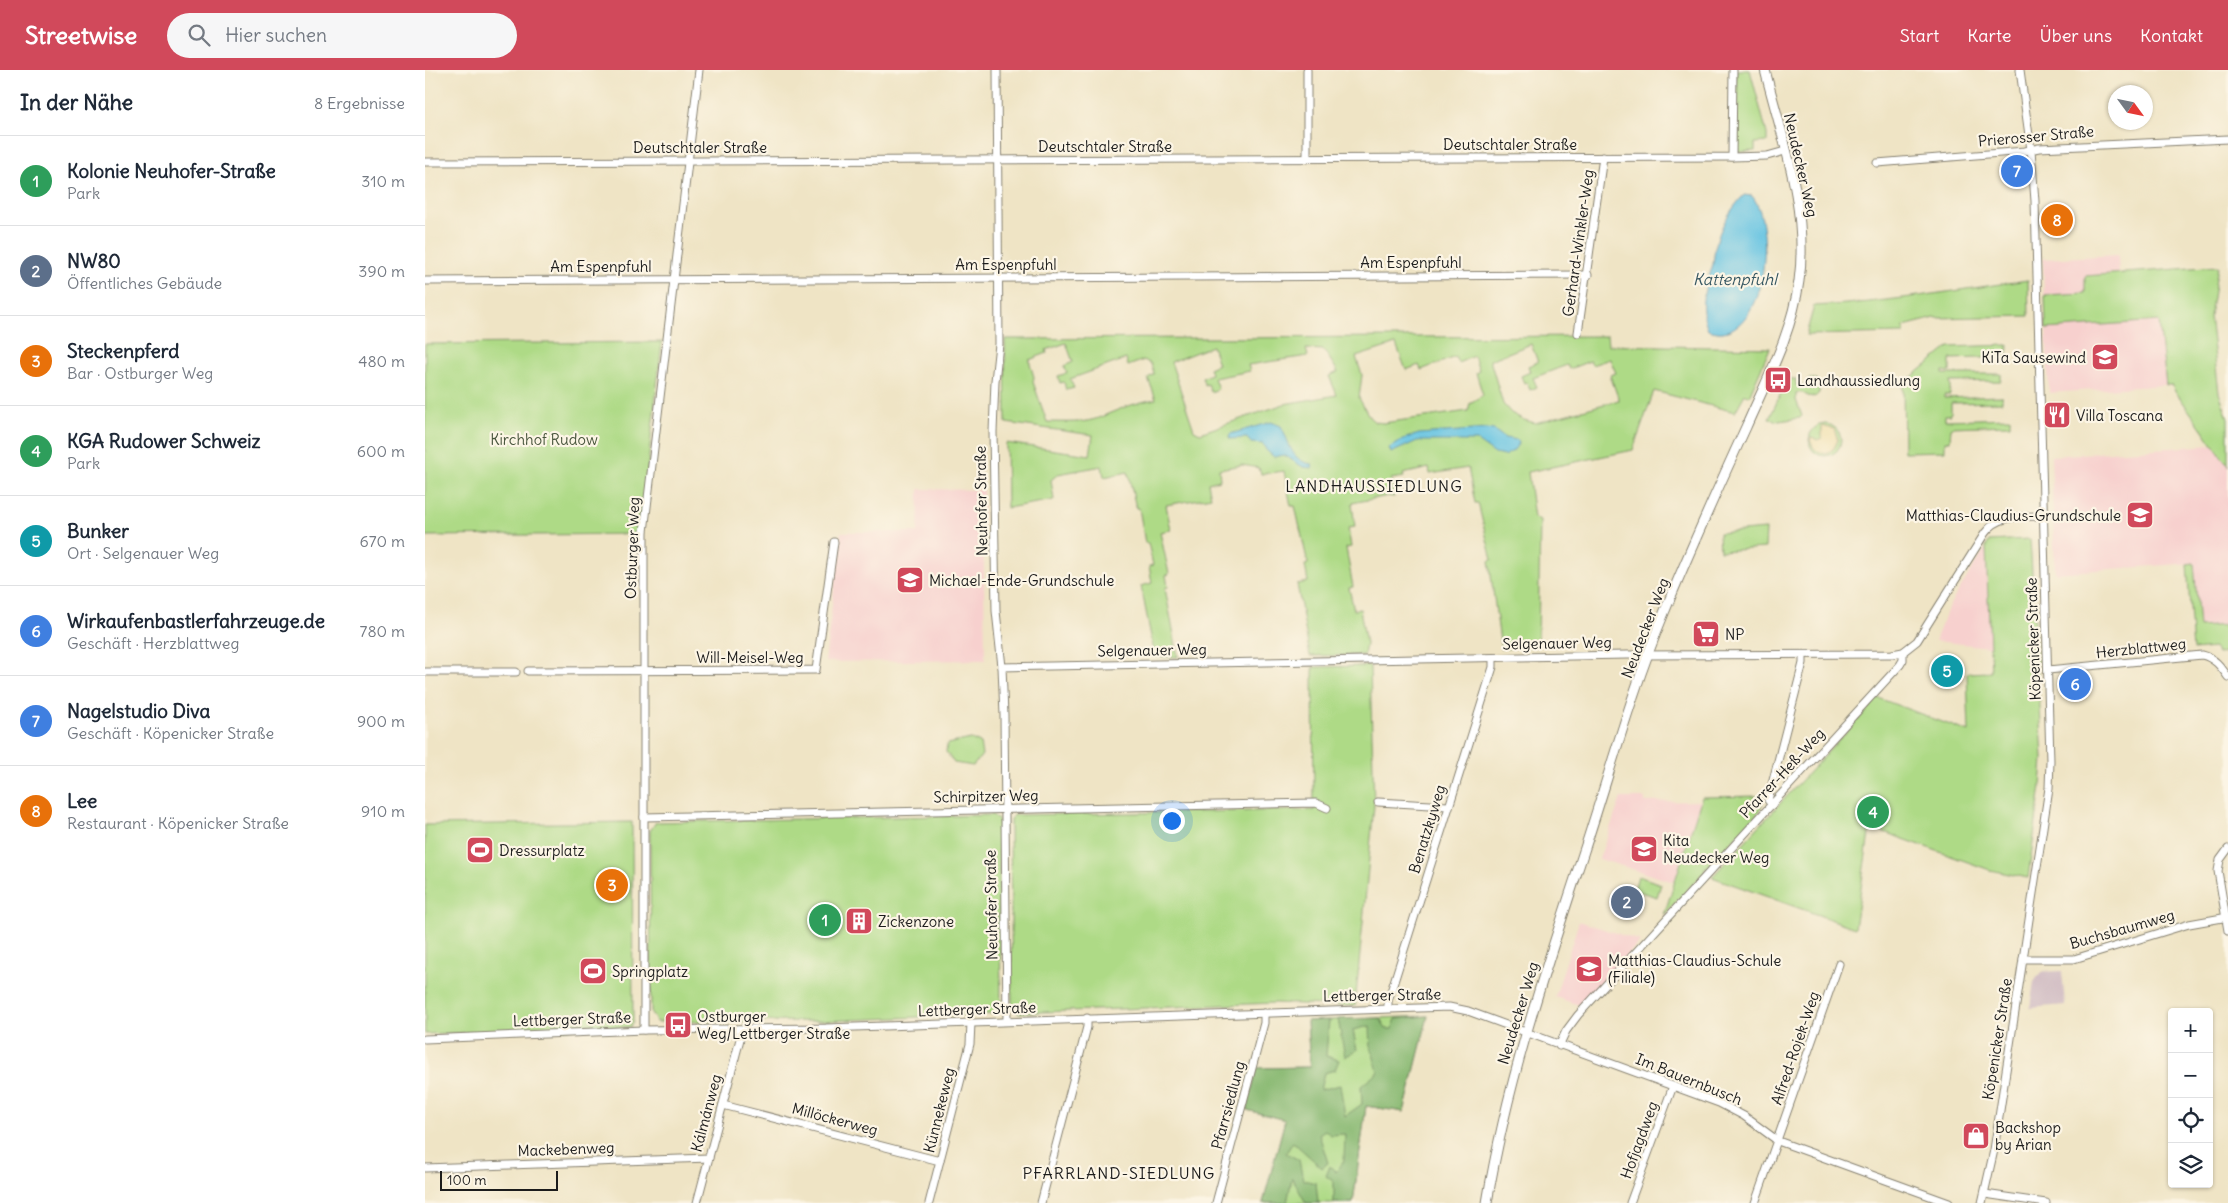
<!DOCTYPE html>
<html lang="de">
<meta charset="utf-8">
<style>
:root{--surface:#fff;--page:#f6f6f7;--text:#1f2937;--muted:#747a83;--line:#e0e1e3;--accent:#d1495b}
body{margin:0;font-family:Delius,sans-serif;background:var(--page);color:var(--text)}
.controls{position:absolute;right:15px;bottom:15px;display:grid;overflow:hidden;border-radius:5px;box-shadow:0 1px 4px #0004}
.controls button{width:45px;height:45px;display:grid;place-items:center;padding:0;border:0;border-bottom:1px solid var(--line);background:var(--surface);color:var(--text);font:25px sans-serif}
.compass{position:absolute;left:1683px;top:15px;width:45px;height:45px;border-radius:50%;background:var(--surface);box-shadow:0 1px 4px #0004;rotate:123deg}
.scale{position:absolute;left:15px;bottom:12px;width:118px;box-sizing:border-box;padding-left:5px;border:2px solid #1c1c1c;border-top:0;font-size:14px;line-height:18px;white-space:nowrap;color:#1c1c1c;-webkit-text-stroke:4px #fcf5e5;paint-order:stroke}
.you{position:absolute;left:746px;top:750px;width:18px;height:18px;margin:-12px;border:4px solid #fff;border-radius:50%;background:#1a73e8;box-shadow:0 0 0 8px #1a73e833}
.badge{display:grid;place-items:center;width:32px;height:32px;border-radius:50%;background:var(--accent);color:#fff;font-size:16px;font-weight:700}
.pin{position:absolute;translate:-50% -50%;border:2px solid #fff;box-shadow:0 1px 5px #0006}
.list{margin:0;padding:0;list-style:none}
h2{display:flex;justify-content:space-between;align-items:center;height:65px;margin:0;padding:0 20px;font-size:21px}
h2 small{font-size:16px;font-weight:400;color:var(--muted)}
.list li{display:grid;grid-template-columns:32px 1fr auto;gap:15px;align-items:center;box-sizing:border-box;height:90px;padding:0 20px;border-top:1px solid var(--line)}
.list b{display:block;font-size:19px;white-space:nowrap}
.list p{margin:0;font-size:16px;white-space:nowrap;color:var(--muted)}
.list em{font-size:16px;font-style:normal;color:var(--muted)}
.icon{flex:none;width:28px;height:28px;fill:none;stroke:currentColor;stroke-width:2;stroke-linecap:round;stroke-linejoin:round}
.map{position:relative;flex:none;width:1803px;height:1133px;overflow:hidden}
header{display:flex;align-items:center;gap:30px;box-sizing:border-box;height:70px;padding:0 25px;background:var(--accent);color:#fff}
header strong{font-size:24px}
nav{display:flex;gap:28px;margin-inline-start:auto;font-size:18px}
.search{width:350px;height:45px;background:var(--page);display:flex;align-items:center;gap:12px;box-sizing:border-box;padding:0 18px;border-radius:28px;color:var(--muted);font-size:19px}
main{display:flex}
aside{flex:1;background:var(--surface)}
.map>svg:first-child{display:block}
.built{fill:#f7d0ce}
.industrial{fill:#d2bec4}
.green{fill:#aeda86;stroke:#657b51;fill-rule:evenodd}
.forest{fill:#8aba73;stroke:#536b48}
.sand{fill:#eeda9e;stroke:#857b5d}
.water{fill:#63c3e2;stroke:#40707f}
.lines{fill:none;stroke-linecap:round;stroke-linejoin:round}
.minor-casing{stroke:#868070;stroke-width:9}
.tertiary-casing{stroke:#868070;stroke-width:11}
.minor{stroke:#fff;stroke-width:7}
.tertiary{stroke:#fff;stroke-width:9}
.labels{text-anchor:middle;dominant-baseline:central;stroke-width:4.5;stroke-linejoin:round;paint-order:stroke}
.street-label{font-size:15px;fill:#1c1c1c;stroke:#fcf5e5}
.poi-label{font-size:15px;fill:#1c1c1c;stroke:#fcf5e5;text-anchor:start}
.park-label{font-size:15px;fill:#48553c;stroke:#fcf5e5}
.water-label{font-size:16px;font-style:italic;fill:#355661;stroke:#fcf5e5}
.neighbourhood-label{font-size:16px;letter-spacing:1px;fill:#1c1c1c;stroke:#fcf5e5}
</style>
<header>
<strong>Streetwise</strong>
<div class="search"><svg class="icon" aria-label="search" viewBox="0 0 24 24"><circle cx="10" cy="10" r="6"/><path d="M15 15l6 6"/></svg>Hier suchen</div>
<nav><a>Start</a><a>Karte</a><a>Über uns</a><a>Kontakt</a></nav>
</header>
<main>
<aside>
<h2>In der Nähe<small>8 Ergebnisse</small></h2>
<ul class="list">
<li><span class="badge" style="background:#2e9e5b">1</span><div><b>Kolonie Neuhofer-Straße</b><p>Park</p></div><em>310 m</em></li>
<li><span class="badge" style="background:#5c6f8a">2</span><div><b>NW80</b><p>Öffentliches Gebäude</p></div><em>390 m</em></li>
<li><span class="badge" style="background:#e8710a">3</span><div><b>Steckenpferd</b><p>Bar · Ostburger Weg</p></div><em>480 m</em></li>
<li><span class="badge" style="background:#2e9e5b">4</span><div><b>KGA Rudower Schweiz</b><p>Park</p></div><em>600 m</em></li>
<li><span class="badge" style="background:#0f9aa8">5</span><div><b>Bunker</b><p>Ort · Selgenauer Weg</p></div><em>670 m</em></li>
<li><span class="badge" style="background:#3f7fe0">6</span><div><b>Wirkaufenbastlerfahrzeuge.de</b><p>Geschäft · Herzblattweg</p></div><em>780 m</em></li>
<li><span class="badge" style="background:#3f7fe0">7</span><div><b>Nagelstudio Diva</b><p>Geschäft · Köpenicker Straße</p></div><em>900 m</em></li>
<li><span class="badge" style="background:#e8710a">8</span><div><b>Lee</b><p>Restaurant · Köpenicker Straße</p></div><em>910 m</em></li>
</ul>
</aside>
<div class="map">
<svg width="1803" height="1133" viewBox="0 0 1803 1133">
<rect width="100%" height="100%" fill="#fcf5e5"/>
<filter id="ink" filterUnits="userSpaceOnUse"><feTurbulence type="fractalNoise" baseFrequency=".02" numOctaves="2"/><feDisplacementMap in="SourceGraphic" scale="10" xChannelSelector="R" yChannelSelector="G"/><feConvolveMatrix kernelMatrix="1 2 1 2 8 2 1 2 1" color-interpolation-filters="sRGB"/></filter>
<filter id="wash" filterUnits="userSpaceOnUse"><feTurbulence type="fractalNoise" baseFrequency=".0096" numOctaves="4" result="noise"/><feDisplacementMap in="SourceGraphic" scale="20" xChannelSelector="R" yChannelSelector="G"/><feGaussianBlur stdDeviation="1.12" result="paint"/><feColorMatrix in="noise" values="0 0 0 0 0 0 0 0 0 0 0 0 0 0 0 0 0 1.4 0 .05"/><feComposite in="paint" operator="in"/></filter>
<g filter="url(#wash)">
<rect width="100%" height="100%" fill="#efe4c5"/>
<g class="built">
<polygon points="1693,185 1694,203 1660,206 1660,223 1619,225 1618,189"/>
<polygon points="1734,251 1741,315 1624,323 1621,259"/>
<polygon points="1788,375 1803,396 1803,555 1774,557 1769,493 1630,503 1626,386"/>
<polygon points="494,419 558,420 560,590 400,592 416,462 493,462"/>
<polygon points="1561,477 1565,577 1510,571 1524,536"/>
<polygon points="1196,728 1220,728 1220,732 1275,731 1249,812 1174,789"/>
<polygon points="1154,851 1215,871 1157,936 1130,927"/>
</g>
<polygon class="industrial" points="1637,901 1640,935 1605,938 1609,912 1616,902"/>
<g class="green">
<polygon points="1311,0 1325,0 1342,64 1342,72 1330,73 1330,81 1312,82 1310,79"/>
<polygon points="1793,196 1785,246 1794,323 1803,348 1803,396 1746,315 1741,315 1734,251 1621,259 1620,225 1660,223 1660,206"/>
<path d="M1603,210L1604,246L1510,248L1479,256V263L1381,265L1389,236C1461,233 1532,220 1603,210Z"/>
<path d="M1182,266L1183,275L1345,278L1324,326L1320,324L1310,342L1229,321L1208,380L1103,402L1109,448L1115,450L1113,577L1076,579L1064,491L1067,490L1053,433H1050L1043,398L1005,404L1004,398L978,404L979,407L966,409L969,427L963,426L927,433L930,457L923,458L926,477L921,478L928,517L924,518L929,540L935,539L941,574L939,585L885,586L872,514L883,512L880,495L883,494L870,436H866L859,401L836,404L834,398L817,395L794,399L795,410L783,413L786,427L741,435L746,460L735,462L744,504L741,505L743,517L740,518L753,587H730L716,516L727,513L724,496L728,495L723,473H720L714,438H711L703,402L679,407L677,396L633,404L626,410L629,430L582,438L581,373L665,385L668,365L581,353L580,269ZM641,273L648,292L639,296L642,303L633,306L635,313L639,312L641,320L649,318L645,309L701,289L703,296L719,290L726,294L729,304L723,308L731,329C712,332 694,339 676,347C660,354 640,352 622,352L608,312L609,307L604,290L622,283L621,280ZM971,274L981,300L994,295L996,300L1030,287L1033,293L1049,286L1054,301L1051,303L1058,325L1045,333L1043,341L958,353L950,352L945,348L934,328L937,305L931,287ZM1106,274L1113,292L1103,296L1105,302L1096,306L1099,313L1102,312L1105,320L1112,317L1108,308L1142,295L1144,299L1165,291L1167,295L1185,289L1191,303L1185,305L1194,330L1110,353L1099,350L1086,343L1078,334L1065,290ZM787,276L793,294L784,298L786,304L777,308L780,315L783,314L786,322L793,319L789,308L825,301L823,295L883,286L881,279L899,280L913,302L904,306L912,325L859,334L775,363L769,360L746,292Z"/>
<polygon points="237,272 215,464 0,466 0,274"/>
<polygon points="1583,275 1583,287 1525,289 1525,302 1518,301 1518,304 1576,304 1576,311 1525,312 1525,325 1519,325 1519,328 1577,326 1577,332 1526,333 1526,345 1520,345 1520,350 1585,348 1585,355 1526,357 1525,371 1520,371 1520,381 1479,382 1478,314 1524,277"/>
<polygon points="1365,309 1371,309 1371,315 1383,315 1383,309 1391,309 1394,312 1394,323 1390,327 1383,326 1376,322 1371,324 1371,330 1377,346 1375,348 1354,351 1344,349 1362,310"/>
<circle cx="1400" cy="370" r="16"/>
<polygon points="1341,459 1340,478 1295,481 1294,463"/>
<polygon points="1605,469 1618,688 1616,716 1603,808 1565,800 1445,757 1430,858 1287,807 1453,628 1544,662 1542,603 1566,602 1561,477 1564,471"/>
<polygon points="1769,493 1774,557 1803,555 1803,583 1793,584 1789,578 1768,580 1762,494"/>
<polygon points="945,596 949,736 930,936 850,933 592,943 587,938 585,749 589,745 889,740 888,597"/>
<polygon points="546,669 555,673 557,685 548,696 529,693 521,682 522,674"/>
<polygon points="1339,726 1335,741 1282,798 1280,797 1279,802 1239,845 1277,727"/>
<polygon points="568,745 574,751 576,939 569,944 396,951 232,952 226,943 225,761 231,752"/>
<polygon points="207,752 208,953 205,957 0,964 0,755"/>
<polygon points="1213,806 1236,814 1232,827 1209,820"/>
<polygon points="1003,946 979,1042 941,1036 928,1133 838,1133 860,1050 822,1040 832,998 885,997 882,951"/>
</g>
<polygon class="forest" points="1003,946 979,1042 941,1036 928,1133 909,1133 909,1112 901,1106 905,1096 911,1102 919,1091 920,1064 906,1065 900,1060 894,1064 903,1093 897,1098 868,1072 861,1083 874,1090 878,1110 891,1113 893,1132 895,1133 881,1133 867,1108 862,1133 838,1133 860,1050 822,1040 832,998 885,997 882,951 904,950 901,986 914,990 910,1000 899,1003 895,1020 915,1015 920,1046 937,1034 936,1016 953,1002 946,977 945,956 928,960 932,980 920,987 913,949 955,948 961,959 967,959 971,949"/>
<path class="sand" d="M1397,356L1409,359L1413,370L1409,378L1402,384C1391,382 1387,379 1385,368L1387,367L1392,370L1397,368Z"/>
<g class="water">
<path d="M1319,125L1327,126C1350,153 1342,255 1298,262C1294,263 1288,261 1283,260C1272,232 1280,221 1288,194C1289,189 1289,183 1290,178C1295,157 1304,141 1319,125Z"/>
<path d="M846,352L856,356C865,372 865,391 887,394L888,398L878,397L859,385L849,387L841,380L838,374L826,373L822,368L805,369L804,366L805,364Z"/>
<polygon points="1061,359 1069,360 1080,368 1093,370 1094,373 1088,381 1079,386 1070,384 1052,371 992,371 966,383 964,378 981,368 994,364"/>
</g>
</g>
<g filter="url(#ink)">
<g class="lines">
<g class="minor-casing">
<g id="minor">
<polyline points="572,0 574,274 570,311 568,362 571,541 577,597 579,645 582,951"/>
<polyline points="882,0 882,89"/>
<polyline points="1307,87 1308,0"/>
<polyline points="0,92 1307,87 1342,86 1360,81"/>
<polyline points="1452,93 1600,81 1614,78 1803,69"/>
<polyline points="0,211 1163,205"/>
<polyline points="1153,263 1178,87"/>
<path d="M577,597L1202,585L1467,584L1478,582L1492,571L1560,463C1574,444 1596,447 1617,446"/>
<path d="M1623,600L1777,585C1790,588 1796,597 1803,607"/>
<polyline points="103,601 391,600 409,472"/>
<polyline points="0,602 91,602"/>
<polyline points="953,732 1023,736"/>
<polyline points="1347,735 1343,730 1378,593 1378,585"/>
<polyline points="219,747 891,733 902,738"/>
<polyline points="1803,779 1795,790 1793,801 1803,861"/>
<polyline points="1598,889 1649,889 1764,854 1803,847"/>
<polyline points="963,938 963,931 1068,597 1068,588"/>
<polyline points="219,960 219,462 274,0"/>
<polyline points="0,969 219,960 401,958 1024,937 1043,941 1294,1033 1319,1046 1353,1071 1524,1133"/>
<polyline points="1134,976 1141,961 1153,945 1475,595 1478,590 1478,582"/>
<polyline points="298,1035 515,1091"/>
<polyline points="0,1098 284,1088"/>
<polyline points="1560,1124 1621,1133"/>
<polyline points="272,1133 315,969 314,959"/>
<polyline points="504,1133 545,974 546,953"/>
<polyline points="616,1133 662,957 662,948"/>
<polyline points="791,1133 839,953 839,943"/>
<polyline points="1205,1133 1248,1016"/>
<polyline points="1330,1133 1414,894"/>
<polyline points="1557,1133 1569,1080 1624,718 1625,691 1610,131 1606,80 1595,0"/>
</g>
</g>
<g class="tertiary-casing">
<path id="tertiary" d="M1062,1133C1082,1012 1121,897 1159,781C1185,702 1207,620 1239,543C1265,480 1293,418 1321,357C1342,309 1367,264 1374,211C1384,140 1357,68 1340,0"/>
</g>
<use href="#minor" class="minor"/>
<use href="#tertiary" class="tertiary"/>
</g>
</g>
<defs>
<g id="school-square" transform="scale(1.4375)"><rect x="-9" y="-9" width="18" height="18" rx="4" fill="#d1495b" stroke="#fcf5e5"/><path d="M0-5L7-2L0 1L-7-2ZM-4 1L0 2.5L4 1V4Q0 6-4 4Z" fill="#fff"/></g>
<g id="bus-square" transform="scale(1.4375)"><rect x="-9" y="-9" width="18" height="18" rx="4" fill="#d1495b" stroke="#fcf5e5"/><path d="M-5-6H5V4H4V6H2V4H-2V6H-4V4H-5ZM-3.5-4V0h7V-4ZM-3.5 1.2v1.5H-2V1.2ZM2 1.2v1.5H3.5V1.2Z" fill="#fff"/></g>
<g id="restaurant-square" transform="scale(1.4375)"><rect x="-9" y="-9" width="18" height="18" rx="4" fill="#d1495b" stroke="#fcf5e5"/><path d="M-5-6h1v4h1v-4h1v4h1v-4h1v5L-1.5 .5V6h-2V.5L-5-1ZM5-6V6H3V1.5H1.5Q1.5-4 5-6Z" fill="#fff"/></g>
<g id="supermarket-square" transform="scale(1.4375)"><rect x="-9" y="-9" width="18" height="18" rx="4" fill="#d1495b" stroke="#fcf5e5"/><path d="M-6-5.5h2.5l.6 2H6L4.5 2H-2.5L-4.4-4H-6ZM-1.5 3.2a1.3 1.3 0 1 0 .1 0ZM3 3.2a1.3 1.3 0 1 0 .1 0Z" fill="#fff"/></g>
<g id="stadium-square" transform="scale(1.4375)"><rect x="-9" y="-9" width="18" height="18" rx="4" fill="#d1495b" stroke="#fcf5e5"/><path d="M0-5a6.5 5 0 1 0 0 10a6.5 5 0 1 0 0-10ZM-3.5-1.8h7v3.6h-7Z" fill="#fff"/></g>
<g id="building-square" transform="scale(1.4375)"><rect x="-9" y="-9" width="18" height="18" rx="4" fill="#d1495b" stroke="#fcf5e5"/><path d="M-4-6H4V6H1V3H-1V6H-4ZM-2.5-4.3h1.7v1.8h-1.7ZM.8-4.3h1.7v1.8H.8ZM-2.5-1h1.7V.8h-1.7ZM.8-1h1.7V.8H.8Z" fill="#fff"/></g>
<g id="shop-square" transform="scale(1.4375)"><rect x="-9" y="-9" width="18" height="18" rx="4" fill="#d1495b" stroke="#fcf5e5"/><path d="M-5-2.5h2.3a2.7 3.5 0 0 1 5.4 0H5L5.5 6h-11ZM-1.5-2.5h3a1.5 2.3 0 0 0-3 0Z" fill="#fff"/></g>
</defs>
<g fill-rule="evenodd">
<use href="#school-square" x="1680" y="287"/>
<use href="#bus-square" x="1353" y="310"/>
<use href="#restaurant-square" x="1632" y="345"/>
<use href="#school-square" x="1715" y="445"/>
<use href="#school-square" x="485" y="510"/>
<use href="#supermarket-square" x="1281" y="564"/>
<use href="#school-square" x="1219" y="779"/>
<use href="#stadium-square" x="55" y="780"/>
<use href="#building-square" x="434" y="851"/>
<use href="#school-square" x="1164" y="899"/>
<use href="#stadium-square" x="168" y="901"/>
<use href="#bus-square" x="253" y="955"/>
<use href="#shop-square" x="1551" y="1066"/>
</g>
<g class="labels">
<g class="street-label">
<text transform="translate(1611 66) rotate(-5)">Prierosser Straße</text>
<text x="1085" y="74">Deutschtaler Straße</text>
<text x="680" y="76">Deutschtaler Straße</text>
<text x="275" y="77">Deutschtaler Straße</text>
<text transform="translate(1376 95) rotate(77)">Neudecker Weg</text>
<text transform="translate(1153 173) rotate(-82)">Gerhard-Winkler-Weg</text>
<text x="986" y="192">Am Espenpfuhl</text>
<text x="581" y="194">Am Espenpfuhl</text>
<text x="176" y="196">Am Espenpfuhl</text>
<text transform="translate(556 431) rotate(-91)">Neuhofer Straße</text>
<text transform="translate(207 478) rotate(-88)">Ostburger Weg</text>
<text transform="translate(1220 558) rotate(-69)">Neudecker Weg</text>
<text transform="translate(1608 569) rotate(-92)">Köpenicker Straße</text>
<text transform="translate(1132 573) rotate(-1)">Selgenauer Weg</text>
<text transform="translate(1716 578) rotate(-6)">Herzblattweg</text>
<text transform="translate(727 580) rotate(-1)">Selgenauer Weg</text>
<text x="325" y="587">Will-Meisel-Weg</text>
<text transform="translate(1357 703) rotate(-47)">Pfarrer-Heß-Weg</text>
<text transform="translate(561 726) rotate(-1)">Schirpitzer Weg</text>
<text transform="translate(1002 759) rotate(-73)">Benatzkyweg</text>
<text transform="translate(566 835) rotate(-91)">Neuhofer Straße</text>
<text transform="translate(1697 859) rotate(-16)">Buchsbaumweg</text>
<text transform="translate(957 925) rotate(-1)">Lettberger Straße</text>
<text transform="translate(552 939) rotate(-2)">Lettberger Straße</text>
<text transform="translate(1093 943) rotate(-73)">Neudecker Weg</text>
<text transform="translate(147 949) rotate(-2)">Lettberger Straße</text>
<text transform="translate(1572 969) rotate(-81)">Köpenicker Straße</text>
<text transform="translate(1370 978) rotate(-71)">Alfred-Rojek-Weg</text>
<text transform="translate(1264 1009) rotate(22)">Im Bauernbusch</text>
<text transform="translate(803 1035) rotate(-75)">Pfarrsiedlung</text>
<text transform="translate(514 1040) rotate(-76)">Künnekeweg</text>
<text transform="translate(281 1043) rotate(-75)">Kálmánweg</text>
<text transform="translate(410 1049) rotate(15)">Millöckerweg</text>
<text transform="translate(1214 1070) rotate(-70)">Hofjagdweg</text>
<text transform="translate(141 1079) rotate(-2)">Mackebenweg</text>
</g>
<g class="poi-label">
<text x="1661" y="287" text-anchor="end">KiTa Sausewind</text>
<text x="1372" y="310">Landhaussiedlung</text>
<text x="1651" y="345">Villa Toscana</text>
<text x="1696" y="445" text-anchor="end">Matthias-Claudius-Grundschule</text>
<text x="504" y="510">Michael-Ende-Grundschule</text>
<text x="1300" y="564">NP</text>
<text x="1238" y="770">Kita<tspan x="1238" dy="17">Neudecker Weg</tspan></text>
<text x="74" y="780">Dressurplatz</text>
<text x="453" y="851">Zickenzone</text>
<text x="1183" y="890">Matthias-Claudius-Schule<tspan x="1183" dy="17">(Filiale)</tspan></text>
<text x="187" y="901">Springplatz</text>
<text x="272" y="946">Ostburger<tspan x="272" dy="17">Weg/Lettberger Straße</tspan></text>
<text x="1570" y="1057">Backshop<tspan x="1570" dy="17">by Arian</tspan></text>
</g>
<g class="park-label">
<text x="119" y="369">Kirchhof Rudow</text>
</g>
<g class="water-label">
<text x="1310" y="209">Kattenpfuhl</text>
</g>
<g class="neighbourhood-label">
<text x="949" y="416">LANDHAUSSIEDLUNG</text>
<text x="694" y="1103">PFARRLAND-SIEDLUNG</text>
</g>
</g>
</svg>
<div class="controls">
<button>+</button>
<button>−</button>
<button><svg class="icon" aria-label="locate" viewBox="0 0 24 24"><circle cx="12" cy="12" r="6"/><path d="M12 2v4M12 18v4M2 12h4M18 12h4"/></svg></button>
<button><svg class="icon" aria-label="layers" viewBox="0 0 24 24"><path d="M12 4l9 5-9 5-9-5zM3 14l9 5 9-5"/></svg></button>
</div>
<svg class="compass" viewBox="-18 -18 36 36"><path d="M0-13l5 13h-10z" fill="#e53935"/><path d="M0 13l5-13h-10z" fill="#747a83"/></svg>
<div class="scale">100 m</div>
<div class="you"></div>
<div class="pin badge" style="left:400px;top:850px;background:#2e9e5b">1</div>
<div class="pin badge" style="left:1202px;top:832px;background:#5c6f8a">2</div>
<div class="pin badge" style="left:187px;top:815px;background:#e8710a">3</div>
<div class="pin badge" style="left:1448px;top:742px;background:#2e9e5b">4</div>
<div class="pin badge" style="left:1522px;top:601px;background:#0f9aa8">5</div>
<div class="pin badge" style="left:1650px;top:614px;background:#3f7fe0">6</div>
<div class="pin badge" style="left:1592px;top:101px;background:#3f7fe0">7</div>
<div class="pin badge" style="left:1632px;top:150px;background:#e8710a">8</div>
</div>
</main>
